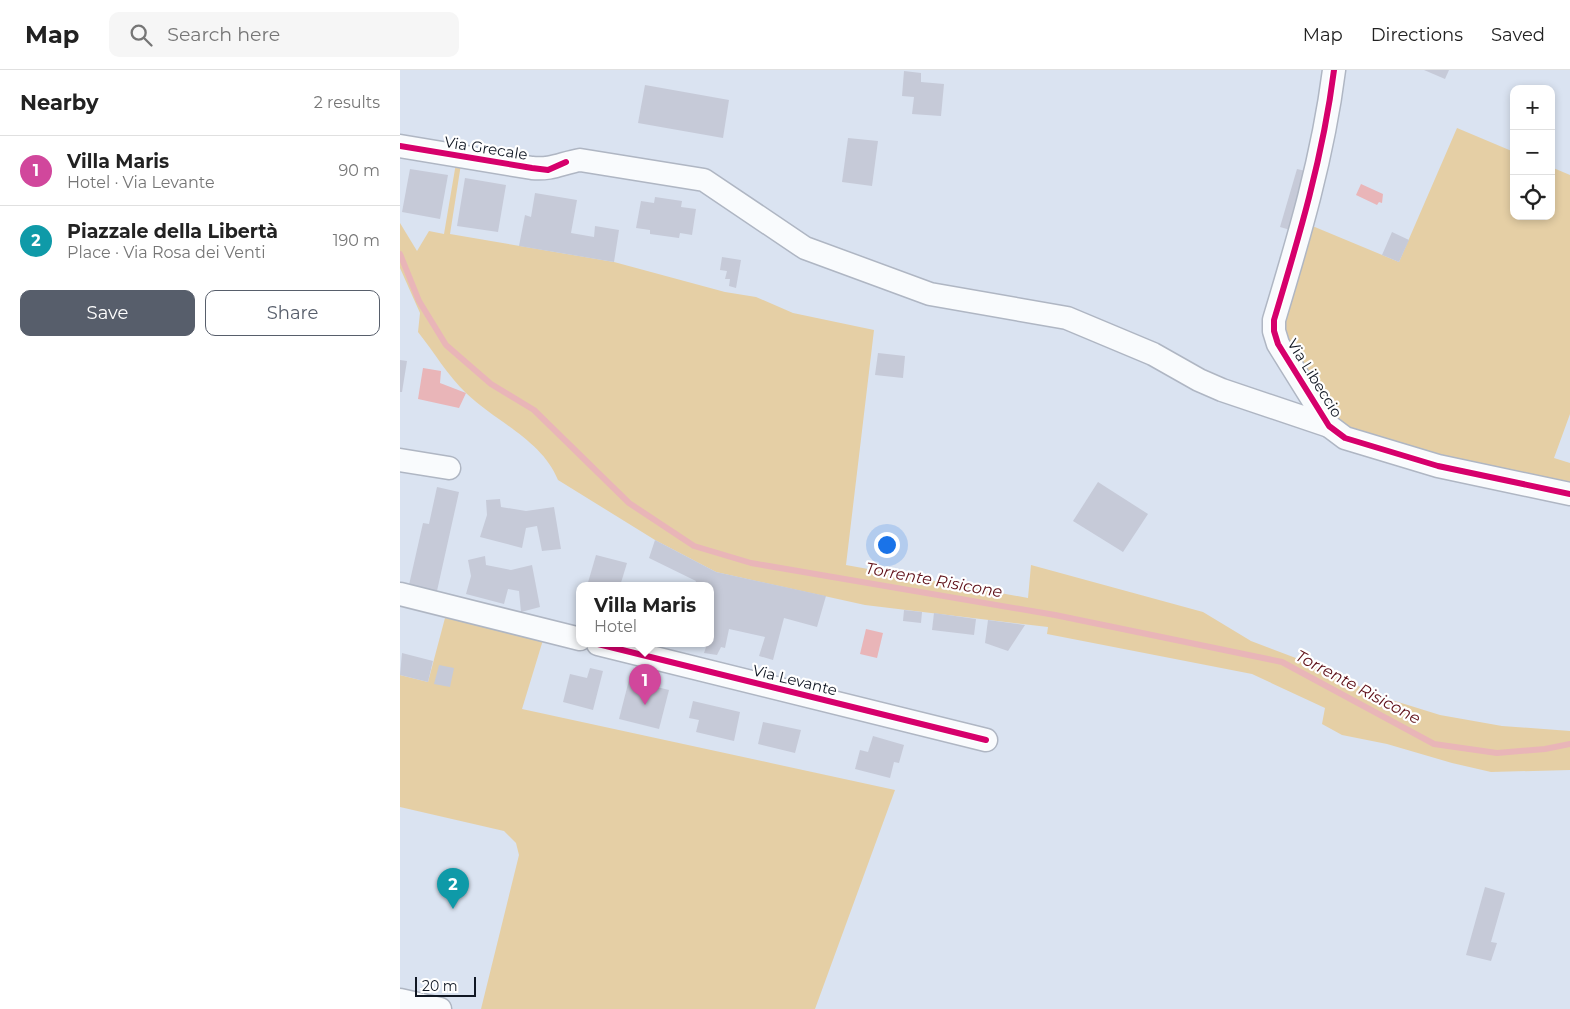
<!DOCTYPE html>
<meta charset="utf-8">
<style>
:root{--surface:#fff;--page:#f6f6f6;--text:#222;--muted:#767676;--line:#e0e0e0;--accent:#575e6b}
body{margin:0;font-family:Montserrat,sans-serif;background:var(--page);color:var(--text)}
.controls{position:absolute;right:15px;top:15px;display:grid;overflow:hidden;border-radius:10px;box-shadow:0 2px 8px #0003}
.controls button{width:45px;height:45px;display:grid;place-items:center;padding:0;border:0;border-bottom:1px solid var(--line);background:var(--surface);color:var(--text);font:25px sans-serif}
.scale{position:absolute;left:15px;bottom:12px;width:61px;box-sizing:border-box;padding-left:5px;border:2px solid #101723;border-top:0;font-size:14px;line-height:18px;white-space:nowrap;color:#101723;-webkit-text-stroke:4px #fff;paint-order:stroke}
.you{position:absolute;left:486px;top:474px;width:18px;height:18px;margin:-12px;border:4px solid #fff;border-radius:50%;background:#1a73e8;box-shadow:0 0 0 8px #1a73e833}
.badge{display:grid;place-items:center;width:32px;height:32px;border-radius:50%;background:var(--accent);color:#fff;font-size:16px;font-weight:700}
.pin{position:absolute;translate:-50% -41px;filter:drop-shadow(0 1px 2px #0008)}
.pin::after{content:'';position:absolute;top:26px;width:18px;height:15px;background:inherit;clip-path:polygon(0 0,100% 0,50% 100%)}
.popup{position:absolute;left:176px;top:512px;width:138px;height:65px;box-sizing:border-box;display:grid;place-content:center;border-radius:10px;background:var(--surface);filter:drop-shadow(0 1px 4px #0005);font-size:16px;white-space:nowrap;color:var(--muted)}
.popup b{font-size:19px;color:var(--text)}
.popup::after{content:'';position:absolute;left:50%;top:100%;margin-left:-10px;border:10px solid transparent;border-top-color:var(--surface)}
.list{margin:0;padding:0;list-style:none}
h2{display:flex;justify-content:space-between;align-items:center;height:65px;margin:0;padding:0 20px;font-size:21px}
h2 small{font-size:16px;font-weight:400;color:var(--muted)}
.list li{display:grid;grid-template-columns:32px 1fr auto;gap:15px;align-items:center;box-sizing:border-box;height:70px;padding:0 20px;border-top:1px solid var(--line)}
.list b{display:block;font-size:19px;white-space:nowrap}
.list p{margin:0;font-size:16px;white-space:nowrap;color:var(--muted)}
.list em{font-size:16px;font-style:normal;color:var(--muted)}
.actions{display:flex;gap:10px;padding:15px 20px}
.actions a{flex:1;padding:11px 0;border:1px solid var(--accent);border-radius:10px;text-align:center;font-size:18px;color:var(--accent)}
.actions .main{background:var(--accent);color:#fff}
.icon{flex:none;width:28px;height:28px;fill:none;stroke:currentColor;stroke-width:2;stroke-linecap:round;stroke-linejoin:round}
.map{position:relative;flex:none;width:1170px;height:939px;overflow:hidden}
header{display:flex;align-items:center;gap:30px;box-sizing:border-box;height:70px;padding:0 25px;background:var(--surface);border-bottom:1px solid var(--line)}
header strong{font-size:24px}
nav{display:flex;gap:28px;margin-inline-start:auto;font-size:18px}
.search{width:350px;height:45px;background:var(--page);display:flex;align-items:center;gap:12px;box-sizing:border-box;padding:0 18px;border-radius:10px;color:var(--muted);font-size:19px}
main{display:flex}
aside{flex:1;background:var(--surface)}
.map>svg:first-child{display:block}
.green{fill:#e5cfa5}
.water{fill:#e9b5b8}
.lines{fill:none;stroke-linecap:round;stroke-linejoin:round}
.stream{stroke:#e9b5b8;stroke-width:6}
.building{fill:#c6cad8}
.minor-casing{stroke:#afb6c3;stroke-width:25}
.minor{stroke:#f9fbfd;stroke-width:22}
.cycleway-casing{stroke:#fff;stroke-width:9}
.cycleway{stroke:#d6006c;stroke-width:6}
.labels{text-anchor:middle;dominant-baseline:central;stroke-width:4.5;stroke-linejoin:round;paint-order:stroke}
.street-label{font-size:15px;fill:#101723;stroke:#fff}
.water-label{font-size:16px;font-style:italic;fill:#5e0e16;stroke:#fff}
</style>
<header>
<strong>Map</strong>
<div class="search"><svg class="icon" aria-label="search" viewBox="0 0 24 24"><circle cx="10" cy="10" r="6"/><path d="M15 15l6 6"/></svg>Search here</div>
<nav><a>Map</a><a>Directions</a><a>Saved</a></nav>
</header>
<main>
<aside>
<h2>Nearby<small>2 results</small></h2>
<ul class="list">
<li><span class="badge" style="background:#d1479c">1</span><div><b>Villa Maris</b><p>Hotel · Via Levante</p></div><em>90 m</em></li>
<li><span class="badge" style="background:#0f9aa8">2</span><div><b>Piazzale della Libertà</b><p>Place · Via Rosa dei Venti</p></div><em>190 m</em></li>
</ul>
<div class="actions"><a class="main">Save</a><a>Share</a></div>
</aside>
<div class="map">
<svg width="1170" height="939" viewBox="0 0 1170 939">
<rect width="100%" height="100%" fill="#dae3f1"/>
<g class="green">
<polygon points="1057,58 1114,82 1114,146 1151,146 1151,97 1170,105 1170,344 1154,388 1170,393 1170,415 1094,402 938,355 883,262 885,233 910,155 999,192"/>
<path d="M56,93L61,94L50,164L214,192L325,222L356,227L393,243L474,260L446,495L628,528L631,495L803,542L851,571L909,593L982,627L1040,645L1102,656L1170,661V700L1091,702L1052,693L987,674L942,665L922,654L925,638L852,604L647,564L648,557L465,535L316,502L255,470L158,410C142,370 96,352 66,323C48,306 34,282 18,262L20,243L0,198V153L17,181L29,161L44,164Z"/>
<polygon points="45,548 143,570 122,639 495,720 415,939 81,939 119,785 116,773 104,761 0,737 0,605 28,612"/>
</g>
<g class="water">
<polygon points="961,114 983,124 982,133 979,132 977,135 956,125"/>
<polygon points="23,298 41,301 40,313 66,323 59,338 18,329"/>
<polygon points="466,559 483,563 477,588 460,584"/>
</g>
<g class="lines">
<polyline class="stream" points="0,184 19,231 46,275 91,314 134,340 229,433 294,476 351,493 655,545 882,592 1034,674 1097,683 1145,679 1170,674"/>
</g>
<g class="building">
<polygon points="1024,0 1049,0 1045,9"/>
<polygon points="504,1 521,3 521,12 544,14 541,46 512,44 514,27 502,26"/>
<polygon points="245,15 329,30 323,68 238,53"/>
<polygon points="448,68 478,71 472,116 442,112"/>
<polygon points="10,99 48,105 40,149 2,142"/>
<polygon points="897,99 910,102 894,161 880,157"/>
<polygon points="65,108 106,115 98,162 57,156"/>
<polygon points="135,123 177,130 171,163 194,167 195,156 219,160 214,192 119,176 125,145 131,147"/>
<polygon points="255,127 282,131 281,137 296,139 292,165 280,163 279,168 250,164 250,160 236,158 241,131 254,133"/>
<polygon points="992,162 1009,170 999,192 982,185"/>
<polygon points="322,187 341,190 336,218 329,216 330,209 325,209 327,201 320,200"/>
<polygon points="478,283 505,286 503,308 475,305"/>
<polygon points="0,290 7,291 2,322 0,322"/>
<polygon points="698,412 748,444 723,482 673,451"/>
<polygon points="37,417 59,422 37,521 9,515 23,453 29,454"/>
<polygon points="100,429 101,437 126,441 154,437 161,479 142,481 137,456 126,458 122,478 80,467 87,445 86,430"/>
<polygon points="255,470 316,502 426,526 417,557 384,548 373,590 359,586 365,567 329,559 325,578 321,577 317,585 304,583 307,574 310,574 310,516 294,516 296,511 249,488"/>
<polygon points="196,485 227,493 220,516 187,516"/>
<polygon points="85,486 86,495 111,500 132,495 140,537 121,542 119,521 108,519 104,534 66,524 71,506 68,490"/>
<polygon points="504,540 522,542 521,553 503,551"/>
<polygon points="534,543 576,549 574,565 532,560"/>
<polygon points="588,550 625,555 608,581 585,573"/>
<polygon points="2,583 33,591 28,612 0,605"/>
<polygon points="39,595 54,598 50,617 34,614"/>
<polygon points="190,598 203,601 193,640 163,632 170,604 187,608"/>
<polygon points="229,610 269,620 259,659 219,649"/>
<polygon points="293,631 340,642 334,671 296,662 299,650 289,648"/>
<polygon points="363,652 401,660 395,683 358,674"/>
<polygon points="473,666 504,675 499,693 494,692 490,708 455,699 460,680 468,682"/>
<polygon points="1085,817 1105,823 1091,872 1097,873 1091,891 1066,885"/>
</g>
<g class="lines">
<g class="minor-casing">
<g id="minor">
<path d="M934,0C923,87 899,167 874,250V261L878,274L929,356L945,368L1038,396L1170,424"/>
<path d="M0,76L132,98C152,100 162,93 180,90L304,110L405,178L530,224L667,248L753,284L799,310L822,320L929,356"/>
<polyline points="0,390 49,398"/>
<polyline points="0,524 180,569"/>
<polyline points="198,574 586,670"/>
<polyline points="0,930 40,939"/>
</g>
</g>
<use href="#minor" class="minor"/>
<g class="cycleway-casing">
<g id="cycleway">
<path d="M934,0C923,87 899,167 874,250V261L878,274L929,356L945,368L1038,396L1170,424"/>
<polyline points="0,76 132,98 148,100 166,92"/>
<polyline points="198,574 586,670"/>
</g>
</g>
<use href="#cycleway" class="cycleway"/>
</g>
<g class="labels">
<g class="street-label">
<text transform="translate(86 78) rotate(9)">Via Grecale</text>
<text transform="translate(915 308) rotate(58)">Via Libeccio</text>
<text transform="translate(395 610) rotate(14)">Via Levante</text>
</g>
<g class="water-label">
<text transform="translate(534 510) rotate(10)">Torrente Risicone</text>
<text transform="translate(958 617) rotate(28)">Torrente Risicone</text>
</g>
</g>
</svg>
<div class="controls">
<button>+</button>
<button>−</button>
<button><svg class="icon" aria-label="locate" viewBox="0 0 24 24"><circle cx="12" cy="12" r="6"/><path d="M12 2v4M12 18v4M2 12h4M18 12h4"/></svg></button>
</div>
<div class="scale">20 m</div>
<div class="you"></div>
<div class="pin badge" style="left:245px;top:635px;background:#d1479c">1</div>
<div class="popup"><b>Villa Maris</b>Hotel</div>
<div class="pin badge" style="left:53px;top:839px;background:#0f9aa8">2</div>
</div>
</main>
